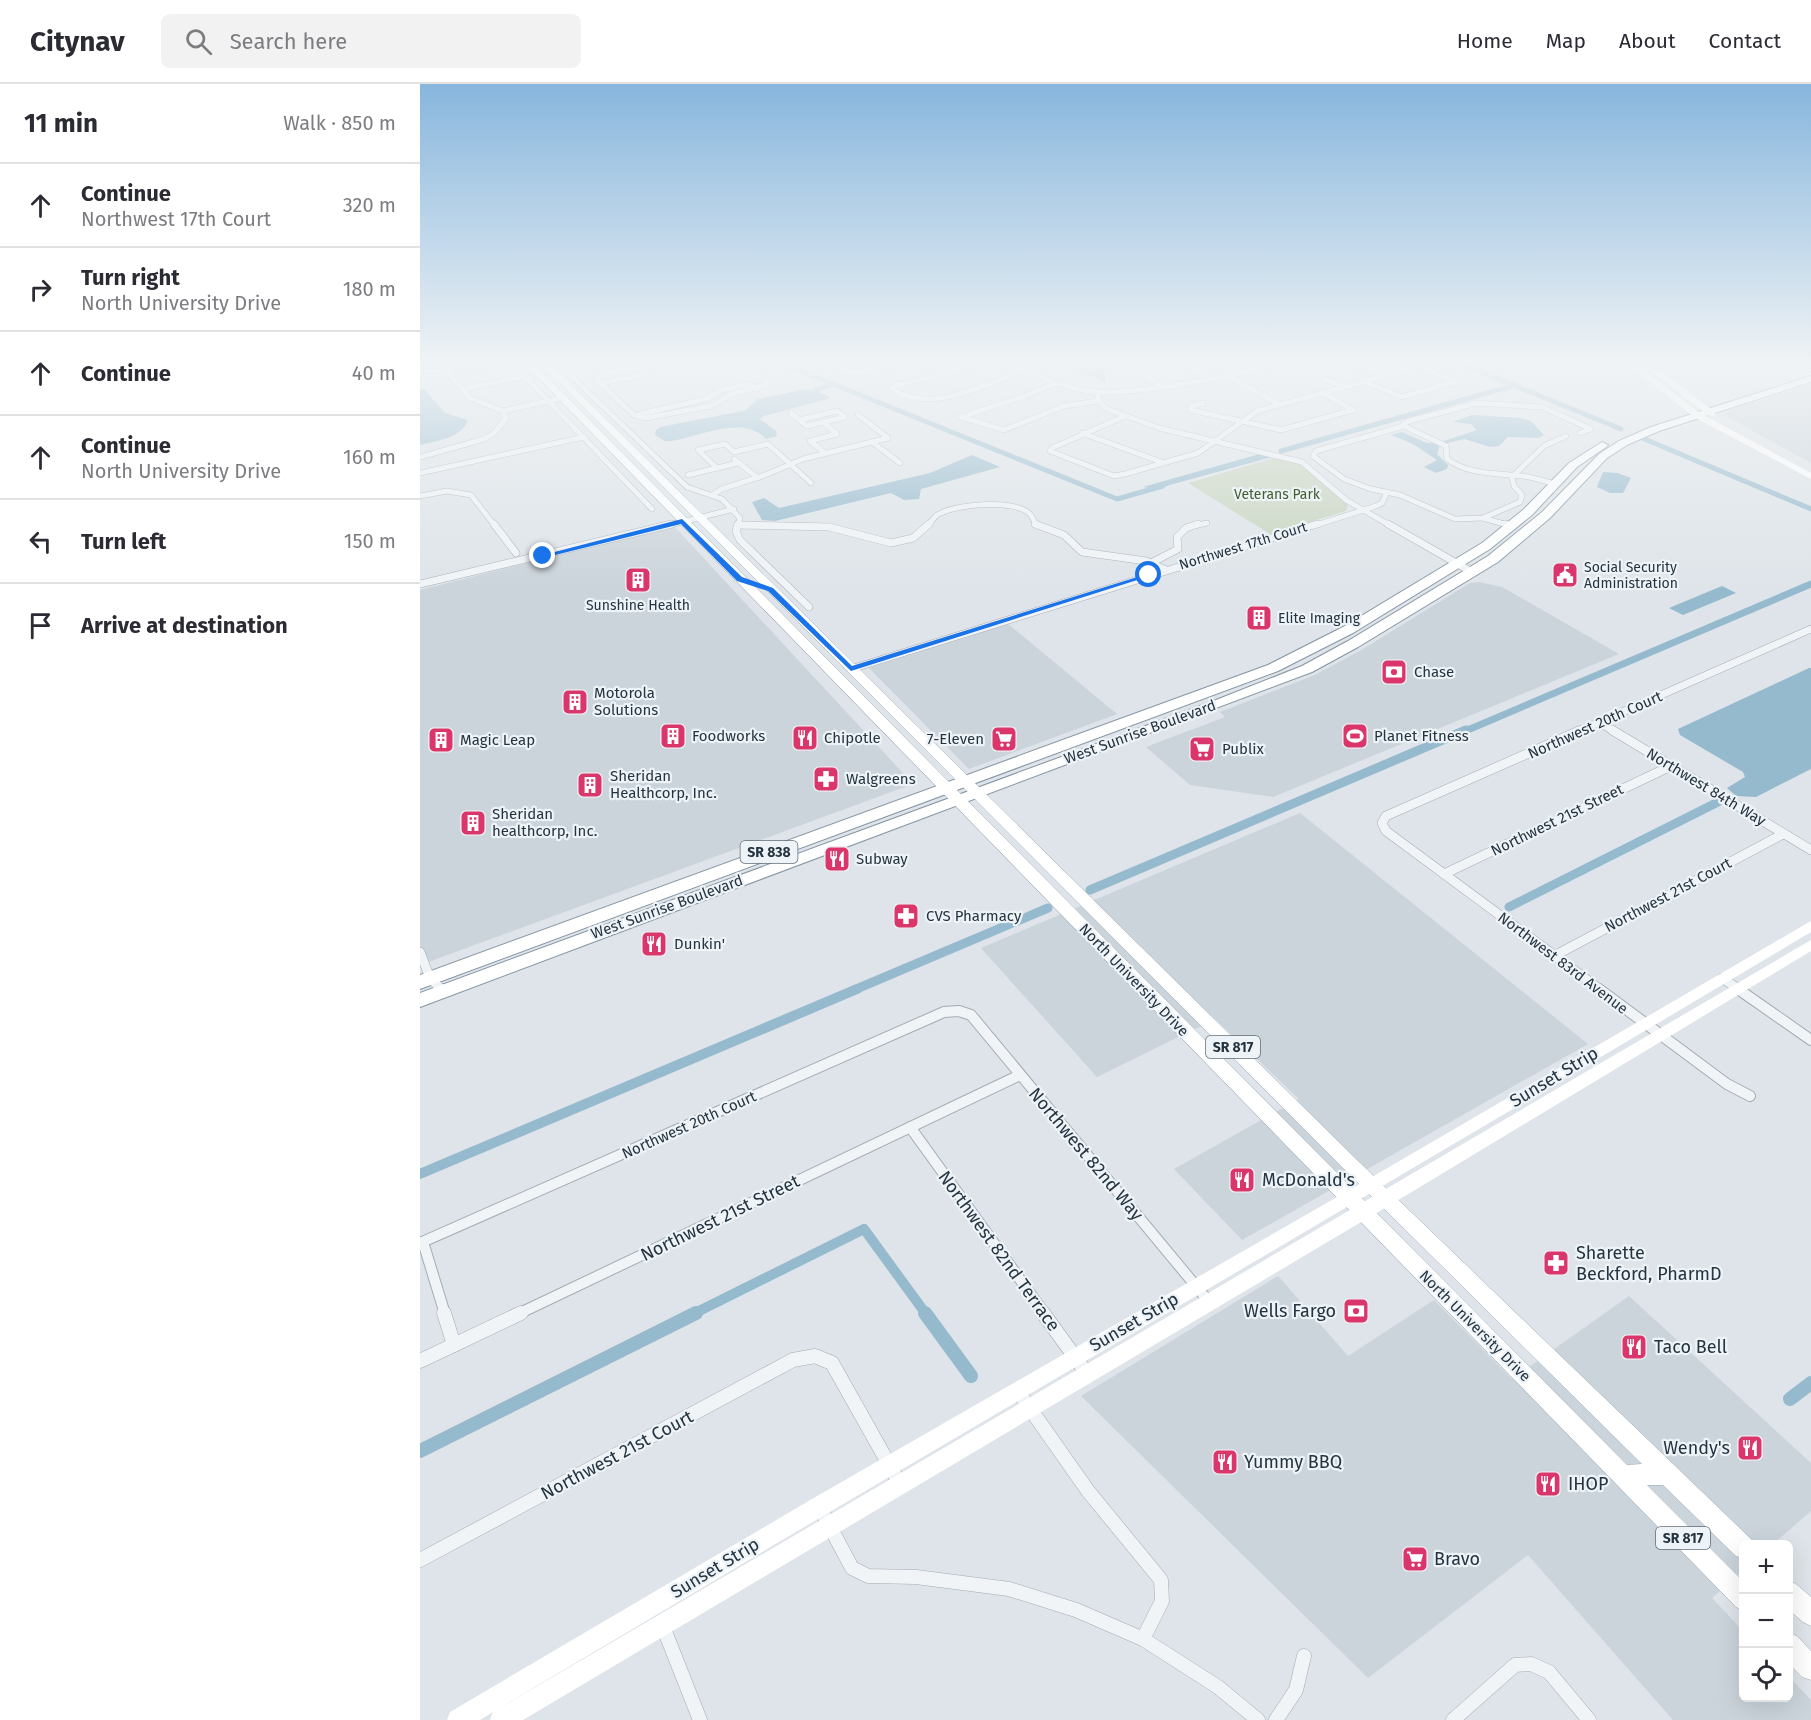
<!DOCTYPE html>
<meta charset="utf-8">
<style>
:root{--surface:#fff;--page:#f2f2f3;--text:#2b2b33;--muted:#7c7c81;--line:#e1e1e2}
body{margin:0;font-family:"Fira Sans",sans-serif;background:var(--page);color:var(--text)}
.controls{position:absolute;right:18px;bottom:18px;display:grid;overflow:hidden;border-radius:9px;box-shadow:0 6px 24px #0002}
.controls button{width:54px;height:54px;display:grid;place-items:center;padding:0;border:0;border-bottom:2px solid var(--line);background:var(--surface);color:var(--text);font:30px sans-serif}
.stop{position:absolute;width:18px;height:18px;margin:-14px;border:4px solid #1a73e8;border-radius:50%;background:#fff}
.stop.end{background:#1a73e8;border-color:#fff;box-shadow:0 2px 6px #0008}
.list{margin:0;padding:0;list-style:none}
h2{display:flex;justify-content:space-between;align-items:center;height:78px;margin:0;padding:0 24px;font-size:26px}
h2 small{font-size:20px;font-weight:400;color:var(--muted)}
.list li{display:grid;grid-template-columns:39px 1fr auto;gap:18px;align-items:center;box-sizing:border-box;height:84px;padding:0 24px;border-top:2px solid var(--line)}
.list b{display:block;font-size:22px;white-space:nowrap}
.list p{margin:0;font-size:20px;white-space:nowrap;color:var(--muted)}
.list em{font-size:20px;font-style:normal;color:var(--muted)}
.icon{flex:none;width:33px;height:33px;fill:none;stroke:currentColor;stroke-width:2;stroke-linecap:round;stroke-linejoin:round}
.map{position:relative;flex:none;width:1391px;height:1636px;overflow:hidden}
header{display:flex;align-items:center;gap:36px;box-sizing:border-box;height:84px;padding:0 30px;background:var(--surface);border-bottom:2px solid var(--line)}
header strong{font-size:28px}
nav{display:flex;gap:33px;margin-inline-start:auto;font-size:21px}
.search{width:420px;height:54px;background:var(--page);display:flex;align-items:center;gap:15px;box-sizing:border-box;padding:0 21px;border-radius:9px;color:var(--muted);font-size:22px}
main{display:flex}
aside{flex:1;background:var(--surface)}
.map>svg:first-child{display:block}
.built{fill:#cbd4db}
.green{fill:#c7d4be}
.water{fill:#95bacd}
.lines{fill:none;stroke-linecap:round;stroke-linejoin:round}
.canal-far4{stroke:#95bacd;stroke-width:5}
.canal-far3{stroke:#95bacd;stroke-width:7}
.canal-far2{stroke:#95bacd;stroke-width:9}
.canal-far1{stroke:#95bacd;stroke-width:10}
.canal{stroke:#95bacd;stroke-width:14}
.street-far4-casing{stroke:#a3acb3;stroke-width:6}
.street-far3-casing{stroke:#a3acb3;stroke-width:8}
.street-far2-casing{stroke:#a3acb3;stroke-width:10}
.street-far1-casing{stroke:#a3acb3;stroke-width:12}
.street-casing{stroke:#a3acb3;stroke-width:15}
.primary-casing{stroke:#9cabb6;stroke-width:1}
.highway-casing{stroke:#8494a1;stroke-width:2}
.street-far4{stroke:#f1f4f7;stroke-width:5}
.street-far3{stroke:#f1f4f7;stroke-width:7}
.street-far2{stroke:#f1f4f7;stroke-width:9}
.street-far1{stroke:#f1f4f7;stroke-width:10}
.street{stroke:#f1f4f7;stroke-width:14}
.secondary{fill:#fff;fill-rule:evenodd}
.primary{fill:#fff;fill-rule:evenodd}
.highway{fill:#fff;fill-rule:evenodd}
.route{fill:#1a73e8}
.labels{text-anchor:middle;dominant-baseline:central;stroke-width:4.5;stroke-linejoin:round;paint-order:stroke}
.far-park-label{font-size:14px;fill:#425e31;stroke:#edf3f6}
.far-street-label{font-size:14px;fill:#253441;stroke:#edf3f6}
.far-poi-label{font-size:14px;fill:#253441;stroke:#edf3f6;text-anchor:start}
.shield{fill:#edf3f6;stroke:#616d77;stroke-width:1.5}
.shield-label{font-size:14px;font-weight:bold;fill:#253441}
.poi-label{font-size:15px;fill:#253441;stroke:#edf3f6;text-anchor:start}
.street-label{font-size:15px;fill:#253441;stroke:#edf3f6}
.near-street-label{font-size:18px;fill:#253441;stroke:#edf3f6}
.near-poi-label{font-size:18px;fill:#253441;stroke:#edf3f6;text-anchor:start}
</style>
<header>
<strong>Citynav</strong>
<div class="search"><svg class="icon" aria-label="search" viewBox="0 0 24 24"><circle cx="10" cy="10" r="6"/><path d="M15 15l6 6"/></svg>Search here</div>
<nav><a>Home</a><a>Map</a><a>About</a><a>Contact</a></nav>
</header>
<main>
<aside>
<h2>11 min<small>Walk · 850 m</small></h2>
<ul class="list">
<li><svg class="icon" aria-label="ahead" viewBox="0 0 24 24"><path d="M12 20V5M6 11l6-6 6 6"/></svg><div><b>Continue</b><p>Northwest 17th Court</p></div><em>320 m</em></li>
<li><svg class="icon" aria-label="right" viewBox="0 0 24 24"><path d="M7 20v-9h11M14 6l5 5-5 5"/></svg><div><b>Turn right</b><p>North University Drive</p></div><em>180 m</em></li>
<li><svg class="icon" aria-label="ahead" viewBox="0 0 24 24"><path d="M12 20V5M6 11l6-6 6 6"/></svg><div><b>Continue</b></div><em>40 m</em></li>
<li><svg class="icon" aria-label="ahead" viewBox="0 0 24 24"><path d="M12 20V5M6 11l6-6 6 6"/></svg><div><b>Continue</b><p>North University Drive</p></div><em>160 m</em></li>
<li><svg class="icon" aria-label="left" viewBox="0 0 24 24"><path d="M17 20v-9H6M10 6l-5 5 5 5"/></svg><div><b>Turn left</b></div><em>150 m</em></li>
<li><svg class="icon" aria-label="arrive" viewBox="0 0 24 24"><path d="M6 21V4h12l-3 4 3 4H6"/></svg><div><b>Arrive at destination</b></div></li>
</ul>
</aside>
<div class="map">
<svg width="1391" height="1636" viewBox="0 0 1391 1636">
<rect width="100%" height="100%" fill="#dee4e9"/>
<g class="built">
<polygon points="1391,300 1391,379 1304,331 1304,328"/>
<polygon points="254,442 493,700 0,881 0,506"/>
<polygon points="1059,498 1082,503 1199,570 853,713 770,701 726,663 805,633 800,628 895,591 943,565 1050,499"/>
<polygon points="588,540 697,630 549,685 449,584"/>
<polygon points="880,729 1168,960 822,1156 754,1085 879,1015 795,935 677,993 561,864"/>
<polygon points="858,1192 928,1272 1014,1216 1092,1295 1209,1212 1391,1379 1391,1427 1353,1460 1324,1460 1323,1486 1292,1514 1323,1547 1324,1614 1368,1614 1369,1593 1391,1616 1391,1636 1253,1636 1108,1471 948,1594 661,1312"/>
</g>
<polygon class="green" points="857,373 880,378 886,383 928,421 926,427 850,450 768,399"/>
<g class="water">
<polygon points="642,276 684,276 685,300 679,295 640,279"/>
<path d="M0,304L5,306L25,329L48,336C42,354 16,357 0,361Z"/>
<path d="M385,305L396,306L411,314L344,332L340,335L356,347L357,352L346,355C323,330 279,353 251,357H245L235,351L236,346L240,343L318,328L326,326L338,315Z"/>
<polygon points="1052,331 1101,334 1111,337 1124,351 1117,354 1088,353 1079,362 1070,363 1044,355 1020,361 1017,370 1028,381 1027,385 1016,389 1004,383 1017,376 993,360 971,351 982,348 1007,359 1021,358 1057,346 1051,340 1033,338"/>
<polygon points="843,369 852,373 735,405 723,403"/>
<polygon points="552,371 580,383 501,405 499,415 484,416 471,409 355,437 342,436 332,418 344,414 359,424 510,389"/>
<polygon points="1183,388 1198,389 1211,394 1203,409 1190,409 1177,403"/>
<polygon points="1302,502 1316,509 1263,531 1249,524"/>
<polygon points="1389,584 1391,584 1391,685 1336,713 1316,712 1307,704 1325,693 1323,688 1260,651 1258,645"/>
</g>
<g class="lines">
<g class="canal-far4">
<polyline points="354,276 697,415 743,402"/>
<polyline points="1032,276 1201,345"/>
<polyline points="396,306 411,301"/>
<polyline points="1222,354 1391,425"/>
<polyline points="861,367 1092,302"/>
</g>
<polyline class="canal-far3" points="1043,648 1391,500"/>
<g class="canal-far2">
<polyline points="670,806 1046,646"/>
<polyline points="1089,823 1298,718"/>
<polyline points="434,906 628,824"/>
</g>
<g class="canal-far1">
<polyline points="0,1090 437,905"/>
<polyline points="273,1230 444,1145 506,1230"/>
</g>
<g class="canal">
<polyline points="505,1229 551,1292"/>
<polyline points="1370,1315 1391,1299"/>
<polyline points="0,1367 276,1229"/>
</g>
<g class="street-far4-casing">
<g id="street-far4">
<polyline points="141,276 142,283 267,403 302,415 320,434 318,442"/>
<polyline points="265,276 187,289 179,292 177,296 214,331 226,334 291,322 312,310 350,300 342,293 332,291 313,276"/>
<polyline points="400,276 434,289 494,276"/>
<path d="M576,276C606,287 636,301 667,307C706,313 825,292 861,276"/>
<polyline points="715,276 721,287 739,301"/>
<polyline points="764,276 786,293"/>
<polyline points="819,276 833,285"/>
<polyline points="928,276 964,292"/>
<polyline points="988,276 1035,298"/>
<polyline points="1286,276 1309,279 1332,276"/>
<polyline points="0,278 43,278"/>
<polyline points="0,287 26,287 35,284 92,279 232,425"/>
<polyline points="805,290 858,320"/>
<polyline points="904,295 926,303"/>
<polyline points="945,298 982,313 1035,298"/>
<polyline points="181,299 228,290"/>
<path d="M472,304C506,332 568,300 604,286"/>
<polyline points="472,304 476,301 518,292 564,276"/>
<polyline points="44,305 104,292"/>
<polyline points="678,309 679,317 687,325 739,344 882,378 926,416 971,442"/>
<polyline points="903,309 933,326"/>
<polyline points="783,319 771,322 771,326 861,346 933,326"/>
<polyline points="83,327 142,314"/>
<polygon points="417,327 425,333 387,342 379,336"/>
<polyline points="371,329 379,336"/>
<polyline points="220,330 286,315 301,306 330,300 337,305"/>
<polyline points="438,331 468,354"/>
<polyline points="705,332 632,364 630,367 694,392 705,390 778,369 837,327 1023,276"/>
<polyline points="541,333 584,346 644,322 679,317"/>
<polyline points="541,333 605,312 638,298"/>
<polyline points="403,338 417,350 390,357 405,369"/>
<polyline points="984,342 896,367 893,372 924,395 951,405 980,411 1035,435 1063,434 1100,418 1102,411 1094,402 1092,393 1124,362 1146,352"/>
<polyline points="984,342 983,340 989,337 1057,319 1122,323 1171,345 1160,349"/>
<path d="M984,342L1026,362L1027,375C1049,391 1076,389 1102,392C1113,393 1124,397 1135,400"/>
<polyline points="662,349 744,379"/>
<polyline points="452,358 480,379"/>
<polyline points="0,373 64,355 73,350 86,335 83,327 50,314 26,287"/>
<polyline points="314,375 338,394"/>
<polyline points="297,384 278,366 305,360 314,368 348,360 391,399"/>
<polyline points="0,389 164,353"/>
<polyline points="268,391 318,379"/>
<polyline points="292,411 302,405 345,391 383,375 468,354"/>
<polyline points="0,412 27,407 51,411 75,442"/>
<polyline points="1063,434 1091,442"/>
<polyline points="318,441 397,442"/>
<polyline points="246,442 314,425"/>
<path d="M508,442C512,436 515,431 521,429C539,420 594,415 610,430C613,433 614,438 617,442"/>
<polyline points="773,442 787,439"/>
<polyline points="893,442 956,422 962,419 967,408"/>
</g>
</g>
<g class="street-far3-casing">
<g id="street-far3">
<polyline points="74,440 96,469"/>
<polyline points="318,440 316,447 320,456 389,523"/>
<polyline points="615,440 644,451 662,468 726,477 746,486"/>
<polyline points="968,440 1052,488"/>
<polyline points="1085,440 1092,442"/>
<polyline points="318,441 409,443 471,459 493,454 509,440"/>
<polyline points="733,478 758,465 757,453 766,444 778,440"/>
<polyline points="0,500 252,440"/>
<polyline points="431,585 897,440"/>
<polyline points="1180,639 1195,648"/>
<polyline points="1157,648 1391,545"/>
</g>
</g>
<g class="street-far2-casing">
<g id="street-far2">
<polyline points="1161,646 966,732 962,739 966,747 1181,906"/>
<polyline points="1192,646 1391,766"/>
<polyline points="1024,790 1251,682"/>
<polyline points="0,868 10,894 22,906"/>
<polyline points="1134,872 1363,750"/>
<polyline points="1302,894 1320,906"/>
</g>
</g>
<g class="street-far1-casing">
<g id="street-far1">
<polyline points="21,905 23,907"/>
<polyline points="1179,905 1307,1000 1330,1012"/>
<polyline points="1318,905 1391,956"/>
<polyline points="490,1043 625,1230"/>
<polyline points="3,1158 25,1230"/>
<polyline points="0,1159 524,928 539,927 551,931 790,1219"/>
<polyline points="98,1230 600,991"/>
</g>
</g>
<g class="street-casing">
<g id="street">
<polyline points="24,1229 34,1261"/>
<polyline points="623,1229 668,1291"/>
<polyline points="0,1277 101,1229"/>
<polyline points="597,1306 668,1407 741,1496 742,1517 723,1555"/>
<polyline points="399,1422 432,1484 448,1492 496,1493 589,1505 656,1526 723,1555 798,1603 838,1636"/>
<polyline points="0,1476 373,1276 395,1272 412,1279 480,1400"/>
<polyline points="242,1540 280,1636"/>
<polyline points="856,1636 876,1606 884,1572"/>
<polyline points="1033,1636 1095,1581 1111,1580 1129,1588 1169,1636"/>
</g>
</g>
<g class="primary-casing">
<g id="primary">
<polygon points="101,276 110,276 1207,1381 1222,1380 927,1088 117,276 126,276 939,1078 1332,1456 1334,1460 1324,1460 1324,1475 1316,1472 1243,1401 1227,1401 1324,1498 1324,1527 1316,1523"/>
<polygon points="1368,1496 1376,1500 1391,1513 1391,1542 1383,1538 1368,1525"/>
<polygon points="1368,1549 1377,1552 1391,1567 1391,1596 1382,1593 1368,1579"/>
</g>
</g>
<g class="highway-casing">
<g id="highway">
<polygon points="1391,292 1391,298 1239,347 1207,361 1187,374 1130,434 1078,478 938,563 892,588 0,923 0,909 796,616 882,582 928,557 1068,472 1122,428 1179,370 1199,357 1231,343"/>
<polygon points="1182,358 1188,361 1186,363 1157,383 1112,431 1070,465 933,549 858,587 0,905 0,891 848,581 923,543 1062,459 1104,425 1149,379"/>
</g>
</g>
<use href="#street-far4" class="street-far4"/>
<use href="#street-far3" class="street-far3"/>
<use href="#street-far2" class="street-far2"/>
<use href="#street-far1" class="street-far1"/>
<use href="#street" class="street"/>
<g class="secondary">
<polygon points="1203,276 1211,276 1280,329 1391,389 1391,395 1274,333"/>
<polygon points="1217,276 1225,276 1295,328 1295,332 1289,332"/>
<path d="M1391,837V848C954,1109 515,1364 78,1625L1391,856V867L990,1109L103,1636H70L73,1628L60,1636H27L30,1628L392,1415L964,1086Z"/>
</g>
<use href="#primary" class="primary"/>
<use href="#highway" class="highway"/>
</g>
<linearGradient id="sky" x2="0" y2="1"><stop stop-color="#87b6dd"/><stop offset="0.55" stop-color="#f0f3f5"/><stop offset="1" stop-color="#f0f3f5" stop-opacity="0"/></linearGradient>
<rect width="1391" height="506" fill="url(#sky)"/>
<polygon class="route" points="262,435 322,493 353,504 432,582 727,490 733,491 431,587 348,507 317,497 261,440 123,474 119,472"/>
<defs>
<g id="civic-square" transform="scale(1.35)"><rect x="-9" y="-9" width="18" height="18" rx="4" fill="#db366b" stroke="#edf3f6"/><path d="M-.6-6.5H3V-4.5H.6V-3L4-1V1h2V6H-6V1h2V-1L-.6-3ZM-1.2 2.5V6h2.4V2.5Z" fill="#fff"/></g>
<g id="building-square" transform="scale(1.35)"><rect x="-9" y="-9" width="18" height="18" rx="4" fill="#db366b" stroke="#edf3f6"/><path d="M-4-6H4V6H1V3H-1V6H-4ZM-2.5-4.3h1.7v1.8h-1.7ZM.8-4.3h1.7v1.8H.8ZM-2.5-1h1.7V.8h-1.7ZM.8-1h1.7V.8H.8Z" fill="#fff"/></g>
<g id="bank-square" transform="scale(1.35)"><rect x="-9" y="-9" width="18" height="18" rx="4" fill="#db366b" stroke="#edf3f6"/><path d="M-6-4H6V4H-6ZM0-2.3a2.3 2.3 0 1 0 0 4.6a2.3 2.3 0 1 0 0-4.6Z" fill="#fff"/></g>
<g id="stadium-square" transform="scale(1.35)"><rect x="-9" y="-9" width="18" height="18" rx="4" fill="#db366b" stroke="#edf3f6"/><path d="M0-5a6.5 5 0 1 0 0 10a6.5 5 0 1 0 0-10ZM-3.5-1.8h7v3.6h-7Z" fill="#fff"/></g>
<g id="restaurant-square" transform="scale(1.35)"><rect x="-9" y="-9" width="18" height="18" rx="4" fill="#db366b" stroke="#edf3f6"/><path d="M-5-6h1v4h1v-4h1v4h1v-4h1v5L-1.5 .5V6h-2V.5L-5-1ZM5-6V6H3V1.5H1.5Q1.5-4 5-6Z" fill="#fff"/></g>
<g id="supermarket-square" transform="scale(1.35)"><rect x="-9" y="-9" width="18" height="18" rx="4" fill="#db366b" stroke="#edf3f6"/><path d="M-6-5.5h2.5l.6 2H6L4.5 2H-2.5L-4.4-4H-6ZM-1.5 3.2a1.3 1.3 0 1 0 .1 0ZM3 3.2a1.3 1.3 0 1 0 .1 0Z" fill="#fff"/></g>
<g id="pharmacy-square" transform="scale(1.35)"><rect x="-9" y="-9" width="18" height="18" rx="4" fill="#db366b" stroke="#edf3f6"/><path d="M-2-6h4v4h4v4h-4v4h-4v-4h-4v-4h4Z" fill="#fff"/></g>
</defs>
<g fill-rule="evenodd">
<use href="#civic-square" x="1145" y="491"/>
<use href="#building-square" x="218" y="496"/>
<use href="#building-square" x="839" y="534"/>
<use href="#bank-square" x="974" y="588"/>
<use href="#building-square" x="155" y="618"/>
<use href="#building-square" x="253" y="652"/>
<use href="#stadium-square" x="935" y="652"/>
<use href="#restaurant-square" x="385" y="654"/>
<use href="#supermarket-square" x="584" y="655"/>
<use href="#building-square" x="21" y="656"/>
<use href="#supermarket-square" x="782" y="665"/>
<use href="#pharmacy-square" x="406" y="695"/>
<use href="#building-square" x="170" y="701"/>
<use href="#building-square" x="53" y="739"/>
<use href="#restaurant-square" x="417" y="775"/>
<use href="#pharmacy-square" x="486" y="832"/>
<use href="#restaurant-square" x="234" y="860"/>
<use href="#restaurant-square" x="822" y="1096"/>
<use href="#pharmacy-square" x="1136" y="1179"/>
<use href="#bank-square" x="936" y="1227"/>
<use href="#restaurant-square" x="1214" y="1263"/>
<use href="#restaurant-square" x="1330" y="1364"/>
<use href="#restaurant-square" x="805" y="1378"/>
<use href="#restaurant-square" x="1128" y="1400"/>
<use href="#supermarket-square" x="995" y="1475"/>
</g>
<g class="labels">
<g class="far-park-label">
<text x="857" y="410">Veterans Park</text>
</g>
<g class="far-street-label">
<text transform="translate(823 462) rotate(-17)">Northwest 17th Court</text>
</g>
<g class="far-poi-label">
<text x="1164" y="483">Social Security<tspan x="1164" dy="16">Administration</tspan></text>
<text x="218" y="521" text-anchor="middle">Sunshine Health</text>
<text x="858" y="534">Elite Imaging</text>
</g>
<g class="shield">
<rect x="320.5" y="757" width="57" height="22" rx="4.5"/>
<rect x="786" y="952" width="54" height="22" rx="4.5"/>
<rect x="1236" y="1443" width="54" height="22" rx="4.5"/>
</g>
<g class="shield-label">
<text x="349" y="768">SR 838</text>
<text x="813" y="963">SR 817</text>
<text x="1263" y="1454">SR 817</text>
</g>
<g class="poi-label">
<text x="994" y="588">Chase</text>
<text x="174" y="609">Motorola<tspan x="174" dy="17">Solutions</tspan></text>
<text x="272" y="652">Foodworks</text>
<text x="954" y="652">Planet Fitness</text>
<text x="404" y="654">Chipotle</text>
<text x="564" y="655" text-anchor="end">7-Eleven</text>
<text x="40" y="656">Magic Leap</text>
<text x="802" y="665">Publix</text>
<text x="190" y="692">Sheridan<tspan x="190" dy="17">Healthcorp, Inc.</tspan></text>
<text x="426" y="695">Walgreens</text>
<text x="72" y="730">Sheridan<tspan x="72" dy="17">healthcorp, Inc.</tspan></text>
<text x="436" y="775">Subway</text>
<text x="506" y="832">CVS Pharmacy</text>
<text x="254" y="860">Dunkin'</text>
</g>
<g class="street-label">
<text transform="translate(1175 641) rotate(-24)">Northwest 20th Court</text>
<text transform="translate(720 648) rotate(-20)">West Sunrise Boulevard</text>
<text transform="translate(1286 703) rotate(31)">Northwest 84th Way</text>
<text transform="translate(1137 736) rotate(-26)">Northwest 21st Street</text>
<text transform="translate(1248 811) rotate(-28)">Northwest 21st Court</text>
<text transform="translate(247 823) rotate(-20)">West Sunrise Boulevard</text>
<text transform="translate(1143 879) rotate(37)">Northwest 83rd Avenue</text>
<text transform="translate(714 896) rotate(46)">North University Drive</text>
<text transform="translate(269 1041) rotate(-24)">Northwest 20th Court</text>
<text transform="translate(1055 1242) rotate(45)">North University Drive</text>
</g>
<g class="near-street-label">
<text transform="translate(1134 993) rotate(-31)">Sunset Strip</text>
<text transform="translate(666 1070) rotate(50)">Northwest 82nd Way</text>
<text transform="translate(300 1134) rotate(-26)">Northwest 21st Street</text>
<text transform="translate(579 1167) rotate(54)">Northwest 82nd Terrace</text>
<text transform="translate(714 1238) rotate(-30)">Sunset Strip</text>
<text transform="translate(197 1371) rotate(-28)">Northwest 21st Court</text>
<text transform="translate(295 1484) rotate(-31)">Sunset Strip</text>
</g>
<g class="near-poi-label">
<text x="842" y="1096">McDonald's</text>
<text x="1156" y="1169">Sharette<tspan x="1156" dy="21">Beckford, PharmD</tspan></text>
<text x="916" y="1227" text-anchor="end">Wells Fargo</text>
<text x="1234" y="1263">Taco Bell</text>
<text x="1310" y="1364" text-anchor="end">Wendy's</text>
<text x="824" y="1378">Yummy BBQ</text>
<text x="1148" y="1400">IHOP</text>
<text x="1014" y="1475">Bravo</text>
</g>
</g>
</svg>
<div class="controls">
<button>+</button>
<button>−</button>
<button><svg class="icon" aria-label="locate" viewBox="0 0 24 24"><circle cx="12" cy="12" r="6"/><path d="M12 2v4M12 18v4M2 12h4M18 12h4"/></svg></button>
</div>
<div class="stop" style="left:729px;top:491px"></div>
<div class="stop end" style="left:123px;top:472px"></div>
</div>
</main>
